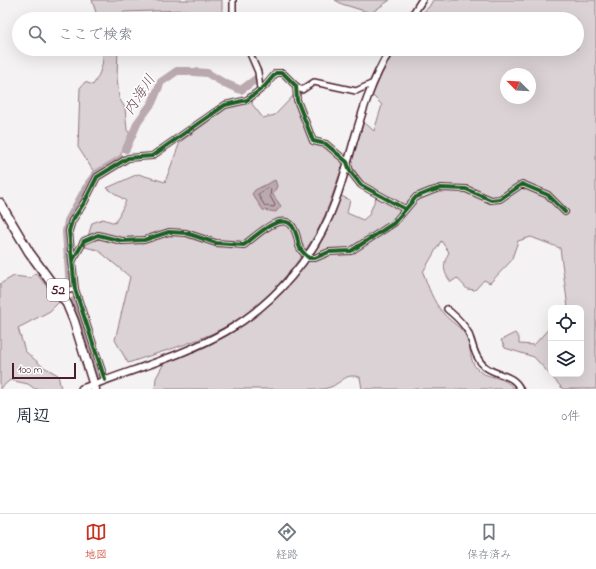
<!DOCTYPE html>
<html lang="ja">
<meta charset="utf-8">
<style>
:root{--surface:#fff;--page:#f6f6f7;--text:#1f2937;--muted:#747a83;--line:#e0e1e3;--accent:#c8321e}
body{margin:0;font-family:"Indie Flower","Klee One",sans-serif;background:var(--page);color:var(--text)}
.controls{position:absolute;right:12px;bottom:12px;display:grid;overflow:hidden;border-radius:8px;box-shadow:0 4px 16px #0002}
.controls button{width:36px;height:36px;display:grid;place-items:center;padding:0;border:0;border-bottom:1px solid var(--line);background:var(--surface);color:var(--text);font:20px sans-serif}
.compass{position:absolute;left:500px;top:68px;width:36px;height:36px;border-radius:50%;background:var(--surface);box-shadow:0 4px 16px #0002;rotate:294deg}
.scale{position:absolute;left:12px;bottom:10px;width:64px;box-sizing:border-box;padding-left:4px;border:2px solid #4a1f2b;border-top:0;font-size:11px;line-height:14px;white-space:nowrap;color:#4a1f2b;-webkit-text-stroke:3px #fff;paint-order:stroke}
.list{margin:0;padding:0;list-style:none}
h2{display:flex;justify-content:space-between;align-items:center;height:52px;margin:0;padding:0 16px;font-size:17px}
h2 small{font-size:13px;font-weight:400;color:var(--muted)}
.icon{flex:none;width:22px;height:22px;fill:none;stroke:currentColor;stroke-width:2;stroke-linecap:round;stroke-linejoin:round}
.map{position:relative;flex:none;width:596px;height:389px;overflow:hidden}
.search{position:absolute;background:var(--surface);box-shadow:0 4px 16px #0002;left:12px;right:12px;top:12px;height:44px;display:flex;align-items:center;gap:10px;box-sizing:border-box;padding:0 14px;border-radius:22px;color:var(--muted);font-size:15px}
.sheet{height:124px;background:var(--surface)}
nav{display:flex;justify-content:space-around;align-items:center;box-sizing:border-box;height:56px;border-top:1px solid var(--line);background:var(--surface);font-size:11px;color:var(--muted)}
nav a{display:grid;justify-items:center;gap:2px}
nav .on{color:var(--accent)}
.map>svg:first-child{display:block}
.green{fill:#dbd2d5;stroke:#927880;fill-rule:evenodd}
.water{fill:#baa9ae;stroke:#8d727a}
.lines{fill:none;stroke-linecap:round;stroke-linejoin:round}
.shore{stroke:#77565f;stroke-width:1}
.stream{stroke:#8d727a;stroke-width:1.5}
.river{stroke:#baa9ae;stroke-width:8}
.minor-casing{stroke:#4a1f2b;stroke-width:8}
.tertiary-casing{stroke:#4a1f2b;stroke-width:9}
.secondary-casing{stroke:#4a1f2b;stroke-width:10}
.primary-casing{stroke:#4a1f2b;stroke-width:11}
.minor{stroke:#fff;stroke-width:5}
.tertiary{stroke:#fff;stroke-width:6}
.secondary{stroke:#fff;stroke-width:7}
.primary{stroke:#fff;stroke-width:8}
.cycleway-casing{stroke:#fff;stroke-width:6}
.cycleway{stroke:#1b5e20;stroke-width:4}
.labels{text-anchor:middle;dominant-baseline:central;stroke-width:3;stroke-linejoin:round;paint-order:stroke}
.shield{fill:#fff;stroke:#80626b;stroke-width:1}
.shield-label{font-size:13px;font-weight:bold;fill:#4a1f2b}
.water-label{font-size:15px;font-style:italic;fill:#714f59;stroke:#fff}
</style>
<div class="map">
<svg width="596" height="389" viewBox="0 0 596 389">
<rect width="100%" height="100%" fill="#f4f2f2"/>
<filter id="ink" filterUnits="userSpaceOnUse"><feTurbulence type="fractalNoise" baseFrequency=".025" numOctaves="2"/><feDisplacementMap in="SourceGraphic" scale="8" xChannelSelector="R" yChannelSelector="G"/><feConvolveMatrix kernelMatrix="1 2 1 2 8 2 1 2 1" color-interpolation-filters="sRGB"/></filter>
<g filter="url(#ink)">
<g class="green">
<polygon points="92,0 222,0 222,19 191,19 187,10 124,12 118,19 98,19"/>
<polygon points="335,0 390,0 371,13 342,4"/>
<path d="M433,0H596V389H563L534,357L505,348L501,340L515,333L519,338V344L534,345L551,326V374H581V308H568L560,248L531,237L518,241L511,261L490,283L484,280L475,290L467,289L457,278L451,282C442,271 443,264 449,252L441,241L423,272C428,287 433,301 443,313C449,321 463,328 467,337C471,346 469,361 477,369C488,380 503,374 514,389H362L360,377C347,374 346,378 336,384C333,387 327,388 323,389H155L156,378L164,363C181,356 199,351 215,342C257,321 308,272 328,229C333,219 337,207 341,196L350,200L347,213L363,220L369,215L378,192L363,185L350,163L364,122L374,131L382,105L372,95L386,64L396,49H577V19H423V12L429,7ZM506,74H530V98H506Z"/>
<path d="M103,49H118L117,77L119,98L125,108L127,130L130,134L119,158L94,172L78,147L80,88L85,82L93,85C101,73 104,63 103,49Z"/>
<path d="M296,93L312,141L325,146L344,163C337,180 332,198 325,215C309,252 273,297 238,319C206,341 165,350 128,363L115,340L130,277L98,250L85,247L92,223L103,219L115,223L126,201L107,188L138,174L165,182L180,142L227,108L253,99L252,104L263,118L275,115Z"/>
<polygon points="36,273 59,302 50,311 18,328 25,351 42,366 58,375 61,389 35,389 28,384 10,380 0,389 0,284 14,276 30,278"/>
</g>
<polygon class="water" points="275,180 277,186 273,195 281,206 276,212 263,210 252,194 255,190"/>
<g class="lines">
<polygon class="shore" points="268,188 271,189 270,196 275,205 274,207 265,206 258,195"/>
<path class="stream" d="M474,338C476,346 479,355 484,361C496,375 516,370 524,389"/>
<g class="river">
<polyline points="194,72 207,73 224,83 241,90 256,79"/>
<polyline points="126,149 138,122 152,103 161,82 177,71 189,71"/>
<polyline points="89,183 96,174 121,159"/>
<polyline points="70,287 66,232 68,221 86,188"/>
<polyline points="74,301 98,375"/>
</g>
<g class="minor-casing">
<g id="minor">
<polyline points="233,0 233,12 236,19"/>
<polyline points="248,49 258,72 260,89"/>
<polyline points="296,86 302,90 314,82 356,91 371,84"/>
<path d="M73,260L84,241L98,235L122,241L144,240L169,232L186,233L216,243L244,245C255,237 285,206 295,231C301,245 294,245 309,258H315L329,252L351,251L394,223L416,197L431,191L441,188L466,189L491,200L500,199L522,184L548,195L565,212"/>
<polyline points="59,292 75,289"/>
<path d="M447,309C455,316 463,322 468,332C473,343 474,357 484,366C495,376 513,373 520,389"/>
<polyline points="105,380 75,289 69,231 72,221 84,203 97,177 128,158 152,156 225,105 247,100 265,86 276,73 283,73 296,86 297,100 313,141 326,144 347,162 350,171 361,185 405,209"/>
</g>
</g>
<g class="tertiary-casing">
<g id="tertiary">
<polyline points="410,19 422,0"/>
<path d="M93,385C137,368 184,355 225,332C274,304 316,256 335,202C354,150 361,96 391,49"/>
</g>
</g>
<g class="secondary-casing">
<polyline id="secondary" points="82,389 93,385"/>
</g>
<g class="primary-casing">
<polyline id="primary" points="0,203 29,252 67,304 74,321 95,389"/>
</g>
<use href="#minor" class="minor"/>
<use href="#tertiary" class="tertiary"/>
<use href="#secondary" class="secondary"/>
<use href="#primary" class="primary"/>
<g class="cycleway-casing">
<g id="cycleway">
<path d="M73,260L84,241L98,235L122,241L144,240L169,232L186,233L216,243L244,245C255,237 285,206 295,231C301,245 294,245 309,258H315L329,252L351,251L394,223L416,197L431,191L441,188L466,189L491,200L500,199L522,184L548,195L565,212"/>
<polyline points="105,380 75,289 69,231 72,221 84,203 97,177 128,158 152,156 225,105 247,100 265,86 276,73 283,73 296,86 297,100 313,141 326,144 347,162 350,171 361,185 405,209"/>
</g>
</g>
<use href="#cycleway" class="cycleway"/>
</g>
</g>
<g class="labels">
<rect class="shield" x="47" y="279" width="22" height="22" rx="3"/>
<g class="shield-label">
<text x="58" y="290">52</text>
</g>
<g class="water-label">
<text transform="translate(140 95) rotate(-57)">内海川</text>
</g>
</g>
</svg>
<div class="controls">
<button><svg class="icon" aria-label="locate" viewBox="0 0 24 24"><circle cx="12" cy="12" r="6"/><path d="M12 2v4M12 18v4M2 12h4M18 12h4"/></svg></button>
<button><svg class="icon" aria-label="layers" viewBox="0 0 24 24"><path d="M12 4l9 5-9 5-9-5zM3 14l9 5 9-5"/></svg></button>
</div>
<svg class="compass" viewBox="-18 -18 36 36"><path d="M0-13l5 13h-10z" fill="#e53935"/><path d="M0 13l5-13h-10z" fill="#747a83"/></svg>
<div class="scale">100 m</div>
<div class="search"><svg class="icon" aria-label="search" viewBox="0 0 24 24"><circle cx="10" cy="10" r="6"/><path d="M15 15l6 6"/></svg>ここで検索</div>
</div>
<section class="sheet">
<h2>周辺<small>0件</small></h2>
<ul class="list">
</ul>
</section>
<nav>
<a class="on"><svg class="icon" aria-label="map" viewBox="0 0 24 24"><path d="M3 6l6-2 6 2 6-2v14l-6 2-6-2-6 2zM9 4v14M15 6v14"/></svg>地図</a>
<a><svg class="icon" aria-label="directions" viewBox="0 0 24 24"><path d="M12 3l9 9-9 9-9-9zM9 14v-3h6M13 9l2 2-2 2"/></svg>経路</a>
<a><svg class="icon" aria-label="saved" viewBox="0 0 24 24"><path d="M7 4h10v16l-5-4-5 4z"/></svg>保存済み</a>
</nav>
